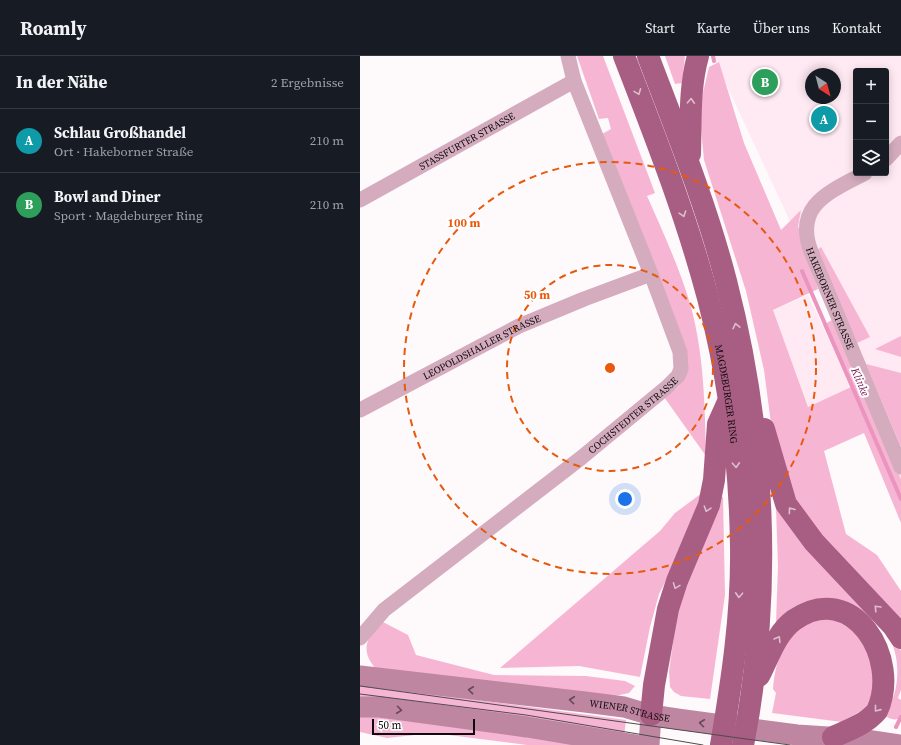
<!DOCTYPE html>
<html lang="de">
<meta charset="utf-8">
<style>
:root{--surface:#171b24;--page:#242831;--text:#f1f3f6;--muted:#9ea1a6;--line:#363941;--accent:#7c3aed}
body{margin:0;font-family:"Source Serif 4",serif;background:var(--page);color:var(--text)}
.controls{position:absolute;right:12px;top:12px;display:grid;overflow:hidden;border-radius:4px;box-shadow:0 2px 10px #0003}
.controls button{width:36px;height:36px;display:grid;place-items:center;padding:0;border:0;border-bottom:1px solid var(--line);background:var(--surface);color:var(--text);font:20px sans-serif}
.compass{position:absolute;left:445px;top:12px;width:36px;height:36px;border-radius:50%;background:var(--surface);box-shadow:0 2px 10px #0003;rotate:144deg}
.scale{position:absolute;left:12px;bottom:10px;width:103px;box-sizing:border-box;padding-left:4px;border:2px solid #0f0b0d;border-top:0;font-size:11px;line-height:14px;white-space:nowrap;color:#0f0b0d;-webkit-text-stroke:3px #fff;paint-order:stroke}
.you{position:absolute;left:265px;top:443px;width:14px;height:14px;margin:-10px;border:3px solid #fff;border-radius:50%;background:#1a73e8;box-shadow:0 0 0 6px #1a73e833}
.badge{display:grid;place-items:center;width:26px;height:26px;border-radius:50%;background:var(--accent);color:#fff;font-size:13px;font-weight:700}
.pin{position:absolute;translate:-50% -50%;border:2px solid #fff;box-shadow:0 1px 4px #0006}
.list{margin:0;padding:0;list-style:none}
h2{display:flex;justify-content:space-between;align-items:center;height:52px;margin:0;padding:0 16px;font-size:17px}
h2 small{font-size:13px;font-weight:400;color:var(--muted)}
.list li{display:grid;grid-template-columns:26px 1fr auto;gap:12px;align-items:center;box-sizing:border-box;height:64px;padding:0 16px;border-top:1px solid var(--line)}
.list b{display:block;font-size:15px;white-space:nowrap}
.list p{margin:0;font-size:13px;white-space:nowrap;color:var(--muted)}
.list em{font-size:13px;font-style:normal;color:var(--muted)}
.icon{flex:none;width:22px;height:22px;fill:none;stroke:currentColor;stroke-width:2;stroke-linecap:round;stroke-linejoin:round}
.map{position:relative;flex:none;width:541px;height:689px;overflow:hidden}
header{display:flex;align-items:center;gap:24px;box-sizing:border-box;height:56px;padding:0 20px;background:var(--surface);border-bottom:1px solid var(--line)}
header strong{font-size:19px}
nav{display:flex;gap:22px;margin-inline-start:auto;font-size:14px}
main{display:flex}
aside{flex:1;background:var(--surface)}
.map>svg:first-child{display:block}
.built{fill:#ffe9f2;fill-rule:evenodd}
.green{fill:#f7b5d4}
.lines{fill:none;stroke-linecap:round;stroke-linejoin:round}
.stream{stroke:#ea94be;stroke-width:4}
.minor{stroke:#d4acbe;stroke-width:15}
.secondary{stroke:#bf86a1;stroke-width:21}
.trunk{stroke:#a85d82;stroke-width:22}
.tram{stroke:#4f4b4d;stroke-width:1}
.oneway{stroke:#dcbecd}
.oneway2{stroke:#674857}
.ring{fill:none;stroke:#e8590c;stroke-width:2;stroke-dasharray:7 5}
.labels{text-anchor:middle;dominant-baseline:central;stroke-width:4;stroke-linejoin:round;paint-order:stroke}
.street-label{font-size:10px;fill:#0f0b0d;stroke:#fff}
.water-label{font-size:11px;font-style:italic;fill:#76104e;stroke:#fff}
.centre{fill:#e8590c;stroke:#fff;stroke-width:2}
.ring-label{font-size:12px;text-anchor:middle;font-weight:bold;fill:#e8590c;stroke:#fff;stroke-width:4;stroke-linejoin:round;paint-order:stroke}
</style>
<header>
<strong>Roamly</strong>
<nav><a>Start</a><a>Karte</a><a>Über uns</a><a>Kontakt</a></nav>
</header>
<main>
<aside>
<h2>In der Nähe<small>2 Ergebnisse</small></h2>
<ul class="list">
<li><span class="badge" style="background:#0f9aa8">A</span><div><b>Schlau Großhandel</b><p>Ort · Hakeborner Straße</p></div><em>210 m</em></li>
<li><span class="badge" style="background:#2e9e5b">B</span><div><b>Bowl and Diner</b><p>Sport · Magdeburger Ring</p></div><em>210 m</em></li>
</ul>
</aside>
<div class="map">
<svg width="541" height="689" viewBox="0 0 541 689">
<rect width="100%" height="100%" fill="#fef9fb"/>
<g class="built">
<path d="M353,0H541V423L424,152ZM496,15H526V117H496ZM451,18H475V42H451Z"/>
<polygon points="448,239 491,331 448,351 413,254"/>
</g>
<g class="green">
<path d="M217,0H243L295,137L287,140C303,176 320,213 331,251C344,299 345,351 346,400L304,341C319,332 324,327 328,310L242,78L251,73L248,62L239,63Z"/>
<polygon points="305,0 325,0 322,27 315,28"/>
<polygon points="359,6 384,87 421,174 441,154 438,170 458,233 413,254 448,351 491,331 463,269 472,264 541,423 541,467 504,377 464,395 486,478 517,499 541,535 541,568 483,506 435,447 413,383 404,314 386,235 344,104 340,62 342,41 349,11"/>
<polygon points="461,191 510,281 497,287 457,194"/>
<polygon points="541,280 541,301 515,293"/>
<polygon points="506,308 541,317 541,391"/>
<polygon points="342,437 327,483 299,538 290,571 280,621 219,610 140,612 300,475 315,457"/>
<polygon points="358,441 363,441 365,539 350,643 321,640 314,636 310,631 309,615 318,552"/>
<polygon points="416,452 510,559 494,550 416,567 418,510"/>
<path d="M462,563L484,565L520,600L509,650L482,666L412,657L416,637L413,633C415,610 421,585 441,571C447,568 455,566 462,563Z"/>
<path d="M21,565L48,579L56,599L134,619L226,620L265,625L275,630L269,637L255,640L16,613C0,594 6,583 21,565Z"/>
<path d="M532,587L538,590L541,595V634L538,642L541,644V662C534,665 530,663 524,659C539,639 541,610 532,587Z"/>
<polygon points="0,628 266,664 264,680 0,641"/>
<polygon points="0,655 230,689 167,689 73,677 27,682 0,676"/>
</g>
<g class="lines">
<g class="stream">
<polyline points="353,0 354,5"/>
<polyline points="442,215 541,443"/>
<polyline points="536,671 541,661"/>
</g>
<g class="minor">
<polyline points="526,103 541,87"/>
<path id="s1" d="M505,117C469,136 432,150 452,198L541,411"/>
<path id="s2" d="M0,144L214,25"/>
<path id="s3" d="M0,354L159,270L224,243L291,218"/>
<path id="s4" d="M0,582L24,554L221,402L307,331L318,320L321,313L320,296L291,218L214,25L208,0"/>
</g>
<g class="secondary">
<path id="s5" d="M0,620L225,646L264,651L291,659L317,663L437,679L499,683L539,689"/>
<polyline points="0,651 20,651 167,671 276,689"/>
<polyline points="289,689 291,659"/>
</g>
<g class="trunk">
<path id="s6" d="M264,0C295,80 326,159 348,242C369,323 380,408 381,491C382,558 372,624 361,689"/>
<path d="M288,0C316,74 346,148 366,225C405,376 413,536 383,689"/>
<path d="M330,98C331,65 329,32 338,0"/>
<polyline points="404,373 426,448 454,486 533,570 541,582"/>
<path d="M399,620C409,601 416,577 434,564C493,523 541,603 517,655C506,668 489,674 473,681"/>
<polyline points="291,659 294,629 308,553 317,525 349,449 354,424 358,368 367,348"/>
</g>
<g class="tram">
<polyline points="0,630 430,689"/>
<polyline points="0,638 166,659 343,689"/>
</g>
</g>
<defs><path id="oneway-chevron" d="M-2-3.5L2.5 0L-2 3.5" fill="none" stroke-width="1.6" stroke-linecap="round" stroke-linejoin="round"/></defs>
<g class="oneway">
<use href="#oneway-chevron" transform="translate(278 36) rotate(69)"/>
<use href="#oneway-chevron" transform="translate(331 45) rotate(-87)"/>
<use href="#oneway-chevron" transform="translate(323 158) rotate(72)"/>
<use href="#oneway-chevron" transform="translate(376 270) rotate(-103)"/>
<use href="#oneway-chevron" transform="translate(376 409) rotate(87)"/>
<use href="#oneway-chevron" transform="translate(347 453) rotate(108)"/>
<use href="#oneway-chevron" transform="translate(431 454) rotate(-126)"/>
<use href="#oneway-chevron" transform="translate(316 530) rotate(111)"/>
<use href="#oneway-chevron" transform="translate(379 539) rotate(93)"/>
<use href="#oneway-chevron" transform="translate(517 552) rotate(-133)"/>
<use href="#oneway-chevron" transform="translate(418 583) rotate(-59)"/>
<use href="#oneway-chevron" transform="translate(517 653) rotate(129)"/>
</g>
<g class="oneway2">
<use href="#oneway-chevron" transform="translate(111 634) rotate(-174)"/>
<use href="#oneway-chevron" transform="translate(212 644) rotate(-174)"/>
<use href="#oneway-chevron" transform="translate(39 654) rotate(8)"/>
<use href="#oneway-chevron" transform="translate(342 667) rotate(-173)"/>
</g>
<g class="ring">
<circle cx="250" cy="312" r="103"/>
<circle cx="250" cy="312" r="206"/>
</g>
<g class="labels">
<g class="street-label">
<text stroke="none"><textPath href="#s2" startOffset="122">STASSFURTER STRASSE</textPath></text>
<text stroke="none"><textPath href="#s1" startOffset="159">HAKEBORNER STRASSE</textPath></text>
<text stroke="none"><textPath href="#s3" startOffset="137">LEOPOLDSHALLER STRASSE</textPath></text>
<text stroke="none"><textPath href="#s6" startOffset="354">MAGDEBURGER RING</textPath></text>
<text stroke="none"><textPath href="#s4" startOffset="353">COCHSTEDTER STRASSE</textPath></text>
<text stroke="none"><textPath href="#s5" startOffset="272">WIENER STRASSE</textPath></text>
</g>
<g class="water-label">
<text transform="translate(500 326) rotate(67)">Klinke</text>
</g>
</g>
<circle cx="250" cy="312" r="6" class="centre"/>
<g class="ring-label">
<text x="104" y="171">100 m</text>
<text x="177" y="243">50 m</text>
</g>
</svg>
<div class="controls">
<button>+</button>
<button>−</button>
<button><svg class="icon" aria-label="layers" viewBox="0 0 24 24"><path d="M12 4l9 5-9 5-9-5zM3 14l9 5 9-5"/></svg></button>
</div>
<svg class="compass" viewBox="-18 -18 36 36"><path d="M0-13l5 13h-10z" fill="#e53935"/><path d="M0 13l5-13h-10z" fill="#9ea1a6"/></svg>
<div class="scale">50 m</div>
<div class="you"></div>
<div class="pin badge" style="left:464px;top:63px;background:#0f9aa8">A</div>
<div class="pin badge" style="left:405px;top:26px;background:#2e9e5b">B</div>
</div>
</main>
